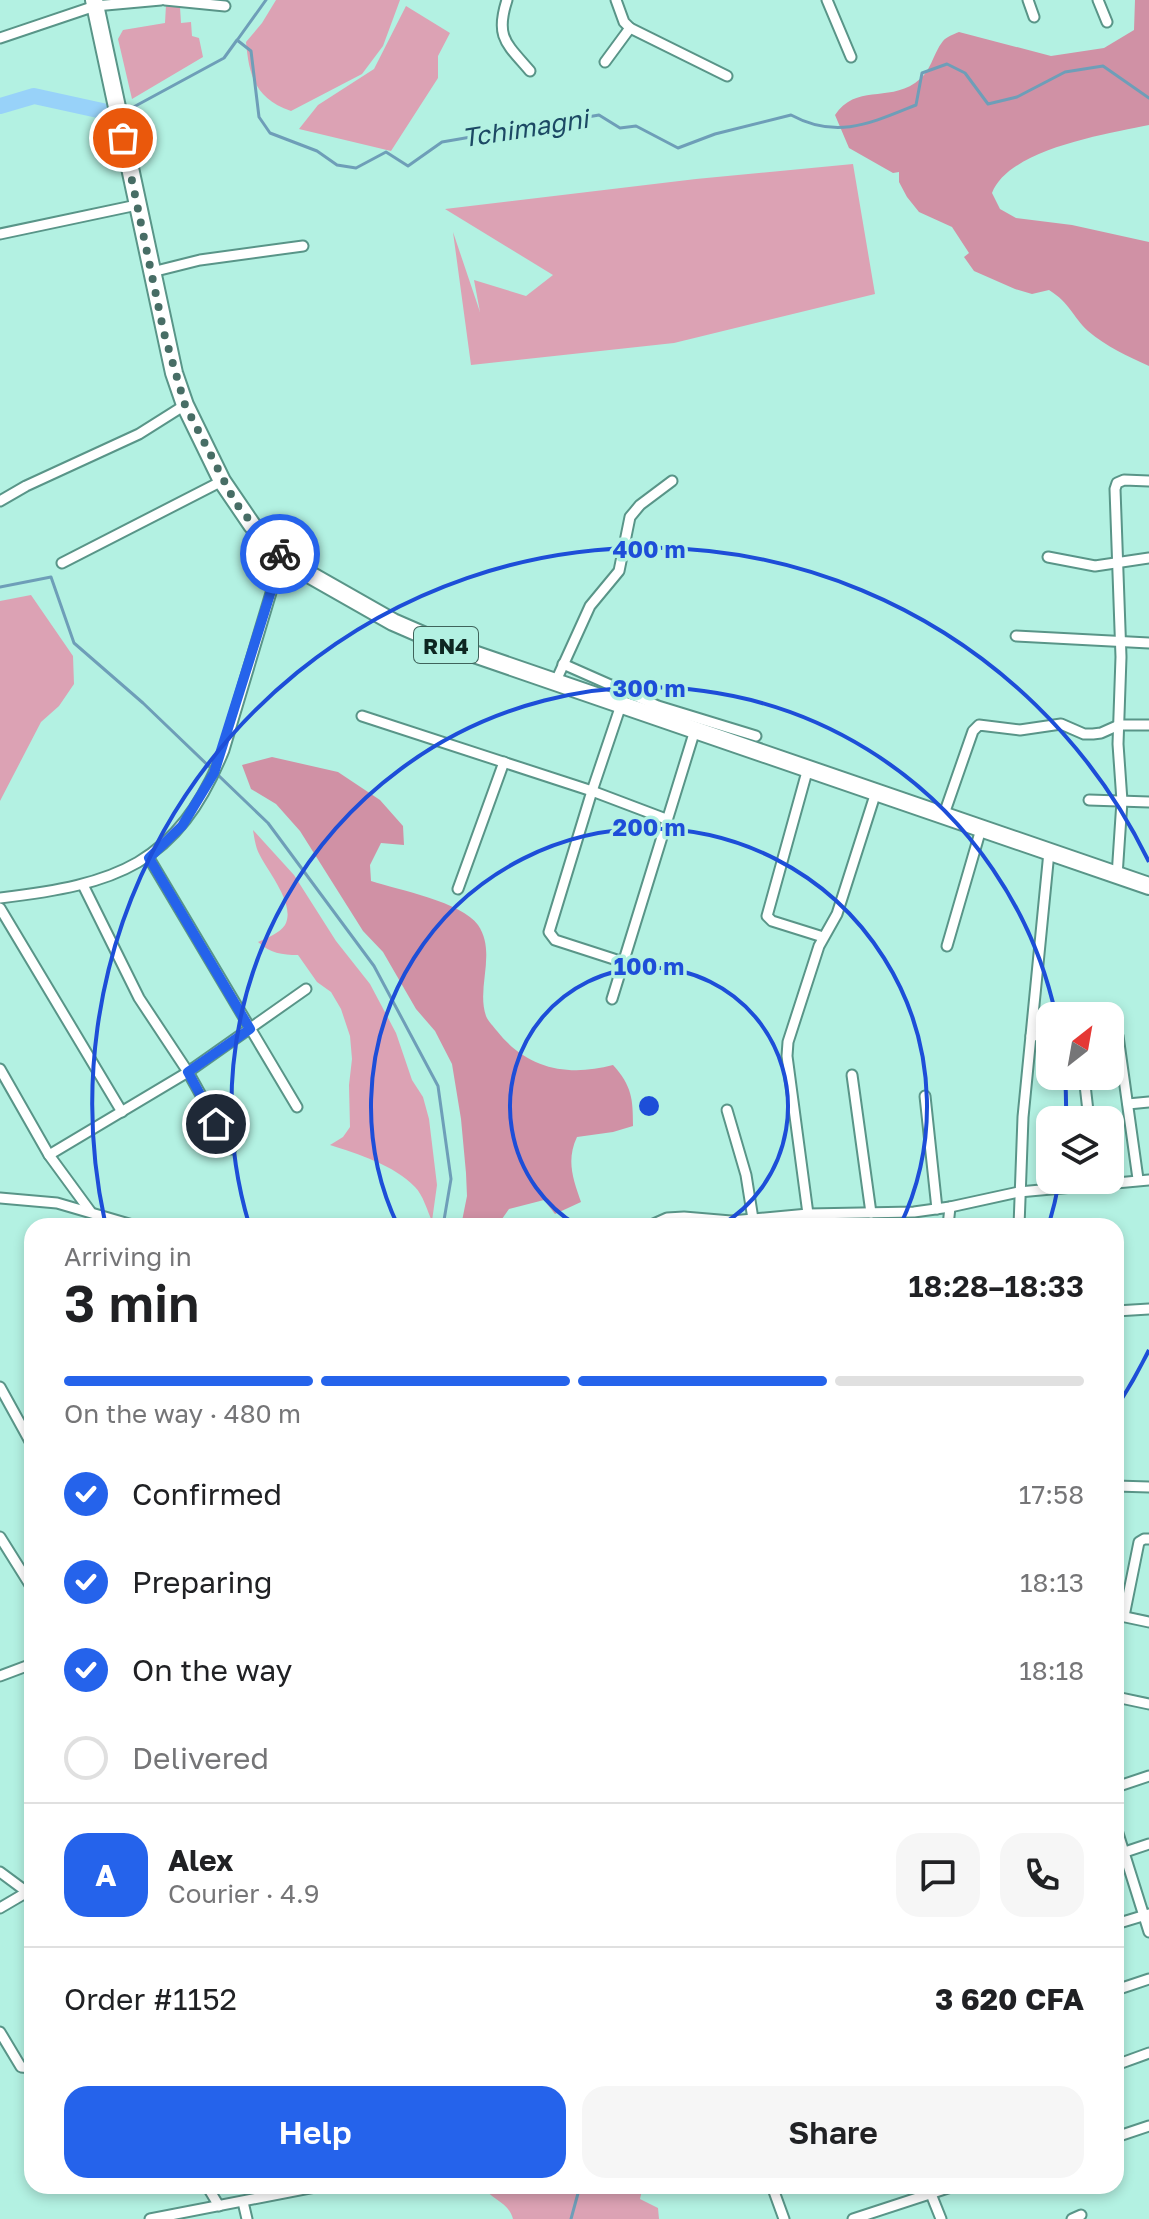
<!DOCTYPE html>
<html lang="en">
<head>
<meta charset="utf-8">
<style>
  body { margin:0; font-family:"Golos Text",sans-serif; background:#f6f6f6; color:#202124; height:100vh; display:flex; flex-direction:column; font-size:30px; white-space:nowrap }
  * { box-sizing:border-box; margin:0 }
  p { font-size:26px; color:#757577 }
  .icon { flex:none; width:44px; height:44px; fill:none; stroke:currentColor; stroke-width:2; stroke-linecap:round; stroke-linejoin:round }
  .map { position:relative; flex:1; overflow:hidden }
  .panel { position:absolute; left:24px; top:1218px; width:1100px; height:976px; display:flex; flex-direction:column; background:#fff; border-radius:24px; box-shadow:0 4px 12px #0003 }
  .panel>* { flex:none }
  .needle { width:52px; rotate:31deg }
  .controls { position:absolute; left:1036px; top:1002px; display:grid; gap:16px }
  .controls a { display:grid; place-items:center; width:88px; height:88px; border-radius:16px; background:#fff; box-shadow:0 4px 12px #0003; font-size:40px }
  .pin { position:absolute; display:grid; place-items:center; width:68px; height:68px; color:#fff; margin:-34px; border:4px solid #fff; border-radius:50%; box-shadow:0 2px 8px #0007 }
  .courier { position:absolute; display:grid; place-items:center; width:80px; height:80px; margin:-40px; border:6px solid #2563eb; border-radius:50%; background:#fff; color:#222; box-shadow:0 2px 10px #0007 }
  .headline em { font-style:normal; font-weight:600 }
  .headline div { display:flex; flex-direction:column-reverse }
  .headline { display:flex; align-items:center; justify-content:space-between; height:136px; padding:0 40px }
  h1 { font-size:52px; font-weight:600; line-height:60px }
  .bar { display:grid; grid-template-columns:repeat(4,1fr); gap:12px 8px; align-content:center; height:96px; padding:0 40px }
  .bar i { height:10px; border-radius:6px; background:#e0e0e0 }
  .bar .on { background:#2563eb }
  .bar p { grid-column:span 4 }
  .line { display:flex; align-items:center; gap:20px; padding:0 40px; border-top:2px solid #e0e0e0 }
  .line div { flex:1 }
  .round { display:grid; place-items:center; flex:none; width:84px; height:84px; border-radius:24px; background:#f6f6f6 }
  ol { padding:0 40px; list-style:none }
  li { display:flex; align-items:center; gap:24px; height:88px }
  li p { margin-inline-start:auto }
  li .icon { padding:8px; border-radius:50%; background:#2563eb; color:#fff; stroke-width:4 }
  li:last-child { color:#757577 }
  li i { width:44px; height:44px; border:4px solid #e0e0e0; border-radius:50% }
  .primary-button { display:flex; gap:16px; margin-top:auto; padding:16px 40px }
  .primary-button a { flex:1; height:92px; border-radius:24px; background:#2563eb; color:#fff; font-size:32px; font-weight:600; line-height:92px; text-align:center }
  .primary-button a+a { background:#f6f6f6; color:#202124 }
  .map>svg:first-child { display:block }
  .green { fill:#dca2b4 }
  .forest { fill:#d091a5 }
  .lines { fill:none; stroke-linecap:round; stroke-linejoin:round }
  .stream { stroke:#6e9eb8; stroke-width:3 }
  .river { stroke:#98d2f9; stroke-width:16 }
  .street-casing { stroke:#599588; stroke-width:13 }
  .highway-casing { stroke:#599588; stroke-width:20 }
  .street { stroke:#fff; stroke-width:9 }
  .highway { stroke:#fff; stroke-width:16 }
  .done { stroke:#476d65; stroke-width:8; stroke-dasharray:0 14.4 }
  .route { stroke:#2563eb; stroke-width:10 }
  .ring { fill:none; stroke:#1d4ed8; stroke-width:4 }
  .labels { text-anchor:middle; dominant-baseline:central; stroke-width:7; stroke-linejoin:round; paint-order:stroke }
  .shield { fill:#b3f1e2; stroke:#3f635b; stroke-width:2 }
  .shield-label { font-size:22px; font-weight:bold; fill:#0d2621 }
  .water-label { font-size:26px; font-style:italic; fill:#1c4964; stroke:#b3f1e2 }
  .centre { fill:#1d4ed8; stroke:#b3f1e2; stroke-width:4 }
  .ring-label { font-size:24px; text-anchor:middle; font-weight:bold; fill:#1d4ed8; stroke:#b3f1e2; stroke-width:7; stroke-linejoin:round; paint-order:stroke }
</style>
</head>
<body>
<div class="map">
<svg width="1149" height="2219" viewBox="0 0 1149 2219">
  <rect width="100%" height="100%" fill="#b3f1e2"/>
  <g class="green">
    <path d="M276 0H400L383 46 362 74 291 111C255 99 249 75 246 42L262 23Z"/>
    <polygon points="166,5 180,7 181,23 191,22 192,36 199,38 203,57 132,99 118,39 123,30 165,23"/>
    <polygon points="406,6 450,33 438,56 438,78 391,151 299,129 318,105 374,69"/>
    <polygon points="853,164 875,294 674,343 471,365 453,232 480,312 474,280 526,296 553,275 445,209 696,179"/>
    <polygon points="31,595 73,656 74,684 59,706 41,722 0,801 0,601"/>
    <path d="M253 830 294 875 336 941 370 984 396 1033 412 1080 423 1097 429 1119 437 1185 432 1221C427 1210 423 1195 415 1187 394 1165 358 1154 330 1145L343 1137 350 1127 349 1085 352 1059 350 1036 341 1009 331 992 317 982 298 955C282 955 270 953 258 942 267 938 280 933 285 925 297 903 264 868 257 849 255 843 254 836 253 830Z"/>
    <path d="M483 2186H643L640 2199 658 2208 659 2219H513C509 2202 491 2200 483 2186Z"/>
  </g>
  <g class="forest">
    <path d="M1135 0H1149V125C1106 134 1009 149 992 193L1000 209 1016 218 1072 225 1149 242V366C1127 356 1107 347 1088 331 1072 316 1070 303 1049 290L1032 294 1015 289 974 271 964 257 969 253 952 227 919 212 907 197 899 182V172L893 173 849 148 835 115C856 84 887 102 915 83 932 72 932 55 943 41 946 37 954 34 959 32L1051 56 1104 48 1134 30Z"/>
    <path d="M272 757 338 772 380 800 403 826 404 845 381 843 370 865 371 881C399 890 462 902 478 925 497 953 476 987 486 1016 488 1021 494 1027 497 1031 527 1069 568 1077 613 1065 632 1086 633 1099 633 1126L613 1132 577 1137C566 1160 573 1179 581 1202L555 1214 544 1200 509 1209 497 1226H461L467 1196 466 1173 461 1119 452 1064 435 1031 416 1009 383 952 363 931 300 831 276 804 251 789 242 765Z"/>
  </g>
  <g class="lines">
    <g class="stream">
      <polyline points="238,39 266,0"/>
      <path d="M128 110 224 58 237 40 251 51 259 117 270 133 317 151 337 165 356 168 386 152 408 166 442 142 599 115 620 128 636 126 678 148 715 134 791 115C837 140 871 123 916 105L922 73 947 64 965 73 988 104 1017 97 1065 72 1103 66 1149 98"/>
      <polyline points="0,587 51,577 74,643 143,703 268,823 374,966 438,1086 451,1179 443,1226"/>
      <polyline points="571,2219 580,2186"/>
    </g>
    <polyline class="river" points="0,106 34,96 107,112"/>
    <g class="street-casing">
      <g id="street">
        <polyline points="165,0 225,6"/>
        <path d="M507 0C495 37 506 43 530 71"/>
        <polyline points="616,0 624,22 630,28 727,76"/>
        <polyline points="827,0 851,57"/>
        <polyline points="1028,0 1034,17"/>
        <polyline points="1098,0 1107,22"/>
        <polyline points="0,38 95,6 161,0"/>
        <polyline points="605,62 630,28"/>
        <polyline points="0,234 137,205"/>
        <polyline points="152,272 200,260 303,246"/>
        <polyline points="0,501 26,486 139,434 185,405"/>
        <polyline points="1048,557 1095,566 1149,558"/>
        <polyline points="62,563 222,481"/>
        <polyline points="1016,636 1149,643"/>
        <polyline points="563,664 658,706 756,736"/>
        <polyline points="555,683 590,606 619,571 630,517 640,505 672,481"/>
        <polyline points="621,705 592,791 549,932 555,940 623,962"/>
        <polyline points="362,716 592,791 666,819"/>
        <polyline points="808,768 767,916 772,921 823,937"/>
        <polyline points="1089,800 1149,802"/>
        <polyline points="943,817 973,731 979,725 1020,730 1061,724 1084,734 1093,734 1101,733 1119,725 1149,725"/>
        <polyline points="149,858 297,1107"/>
        <polyline points="1117,876 1122,801 1118,744 1121,657 1115,489 1117,483 1124,480 1149,481"/>
        <polyline points="83,885 139,998 188,1072 231,1149"/>
        <polyline points="458,889 504,762"/>
        <path d="M0 898C116 884 177 866 224 750L282 556"/>
        <polyline points="0,908 122,1112"/>
        <polyline points="947,946 981,829"/>
        <polyline points="612,999 695,730"/>
        <polyline points="1110,1031 1118,1036 1138,1179"/>
        <polyline points="1031,1036 1050,1035"/>
        <polyline points="0,1069 49,1155 90,1211"/>
        <polyline points="852,1075 871,1213"/>
        <polyline points="1084,1076 1089,1120"/>
        <polyline points="925,1096 937,1209"/>
        <polyline points="1128,1104 1149,1102"/>
        <polyline points="727,1110 746,1175 753,1219"/>
        <polyline points="49,1155 188,1072 306,989"/>
        <polyline points="0,1198 57,1203 136,1226"/>
        <polyline points="808,1214 787,1056 788,1042 819,946 837,914 876,792"/>
        <polyline points="649,1226 667,1218 684,1217 731,1221 808,1214 914,1212 950,1207 1019,1192 1149,1180"/>
        <polyline points="948,1226 950,1207"/>
        <polyline points="1019,1226 1023,1117 1049,852"/>
        <polyline points="1116,1311 1149,1309"/>
        <polyline points="0,1387 32,1445"/>
        <polyline points="1116,1486 1149,1487"/>
        <polyline points="0,1537 32,1588"/>
        <polyline points="1116,1615 1149,1622"/>
        <polyline points="1124,1616 1139,1542 1144,1539 1149,1539"/>
        <polyline points="0,1676 32,1664"/>
        <polyline points="1116,1697 1149,1704"/>
        <polyline points="1116,1787 1149,1776"/>
        <polyline points="1116,1827 1149,1932"/>
        <polyline points="1116,1855 1149,1844"/>
        <polyline points="0,1872 27,1892 32,1902"/>
        <polyline points="0,1908 29,1891"/>
        <polyline points="1116,1924 1149,1914"/>
        <polyline points="1116,1990 1149,1979"/>
        <polyline points="0,2032 21,2067 32,2068"/>
        <polyline points="1116,2065 1149,2053"/>
        <polyline points="1116,2137 1149,2126"/>
        <polyline points="207,2186 219,2206"/>
        <polyline points="688,2186 706,2186"/>
        <polyline points="772,2186 784,2219"/>
        <polyline points="929,2189 941,2219"/>
        <polyline points="243,2202 247,2219"/>
        <polyline points="150,2219 320,2186"/>
        <polyline points="853,2219 954,2186"/>
        <polyline points="1072,2219 1081,2215"/>
      </g>
    </g>
    <g class="highway-casing">
      <polyline id="highway" points="94,0 174,373 185,405 222,481 252,525 265,540 298,568 393,622 439,642 1149,886"/>
    </g>
    <use href="#street" class="street"/>
    <use href="#highway" class="highway"/>
  </g>
  <g class="lines">
    <polyline class="done" points="123,138 164,333 185,405 235,502 265,540 280,554"/>
    <polyline class="route" points="216,1124 188,1072 250,1029 149,858 182,826 214,773 282,556 280,554"/>
  </g>
  <g class="ring">
    <path d="M578 1226A139 139 0 1 1 720 1226"/>
    <path d="M398 1226A278 278 0 1 1 900 1226"/>
    <path d="M1059 1182A417 417 0 0 1 1049 1224M249 1224A417 417 0 1 1 1056 1016M1065 1077A417 417 0 0 1 1066 1117"/>
    <path d="M1149 1350A556 556 0 0 1 1118 1405M105 1222A556 556 0 0 1 1149 862"/>
  </g>
  <g class="labels">
    <rect class="shield" x="414" y="627" width="64" height="36" rx="6"/>
    <g class="shield-label">
      <text x="446" y="645">RN4</text>
    </g>
    <g class="water-label">
      <text transform="translate(525 128) rotate(-9)">Tchimagni</text>
    </g>
  </g>
  <circle cx="649" cy="1106" r="12" class="centre"/>
  <g class="ring-label">
    <text x="649" y="558">400 m</text>
    <text x="649" y="697">300 m</text>
    <text x="649" y="836">200 m</text>
    <text x="649" y="975">100 m</text>
  </g>
</svg>
<div class="controls">
<a><svg class="needle" viewBox="-14 -14 28 28"><path d="M0-13l5 13h-10z" fill="#e53935"/><path d="M0 13l5-13h-10z" fill="#757577"/></svg></a>
<a><svg class="icon" aria-label="layers" viewBox="0 0 24 24"><path d="M12 4l9 5-9 5-9-5zM3 14l9 5 9-5"/></svg></a>
</div>
<div class="pin" style="left:123px;top:138px;background:#ea580c"><svg class="icon" aria-label="bag" viewBox="0 0 24 24"><path d="M5 8h14l-1 12H6zM9 8a3 3 0 0 1 6 0"/></svg></div>
<div class="pin" style="left:216px;top:1124px;background:#1f2937"><svg class="icon" aria-label="home" viewBox="0 0 24 24"><path d="M3 11l9-7 9 7M6 9v11h12V9"/></svg></div>
<div class="courier" style="left:280px;top:554px"><svg class="icon" aria-label="bike" viewBox="0 0 24 24"><circle cx="6" cy="16" r="4"/><circle cx="18" cy="16" r="4"/><path d="M6 16l4-8h5l3 8M10 8l3 8H6M13 5h3"/></svg></div>
<section class="panel">
<div class="headline"><div><h1>3 min</h1><p>Arriving in</p></div><em>18:28–18:33</em></div>
<div class="bar"><i class="on"></i><i class="on"></i><i class="on"></i><i></i><p>On the way · 480 m</p></div>
<ol>
<li><svg class="icon" aria-label="check" viewBox="0 0 24 24"><path d="M5 12l5 5 9-10"/></svg>Confirmed<p>17:58</p></li>
<li><svg class="icon" aria-label="check" viewBox="0 0 24 24"><path d="M5 12l5 5 9-10"/></svg>Preparing<p>18:13</p></li>
<li><svg class="icon" aria-label="check" viewBox="0 0 24 24"><path d="M5 12l5 5 9-10"/></svg>On the way<p>18:18</p></li>
<li><i></i>Delivered</li>
</ol>
<div class="line" style="height:144px"><b class="round" style="background:#2563eb;color:#fff">A</b><div><b>Alex</b><p>Courier · 4.9</p></div><a class="round"><svg class="icon" aria-label="chat" viewBox="0 0 24 24"><path d="M4 5h16v11H9l-5 4z"/></svg></a><a class="round"><svg class="icon" aria-label="phone" viewBox="0 0 24 24"><path d="M5 4h4l2 5-3 2q2 4 5 5l2-3 5 2v4C11 20 4 13 5 4z"/></svg></a></div>
<div class="line" style="height:104px"><div>Order #1152</div><b>3 620 CFA</b></div>
<div class="primary-button"><a>Help</a><a>Share</a></div>
</section>
</div>
</body>
</html>
